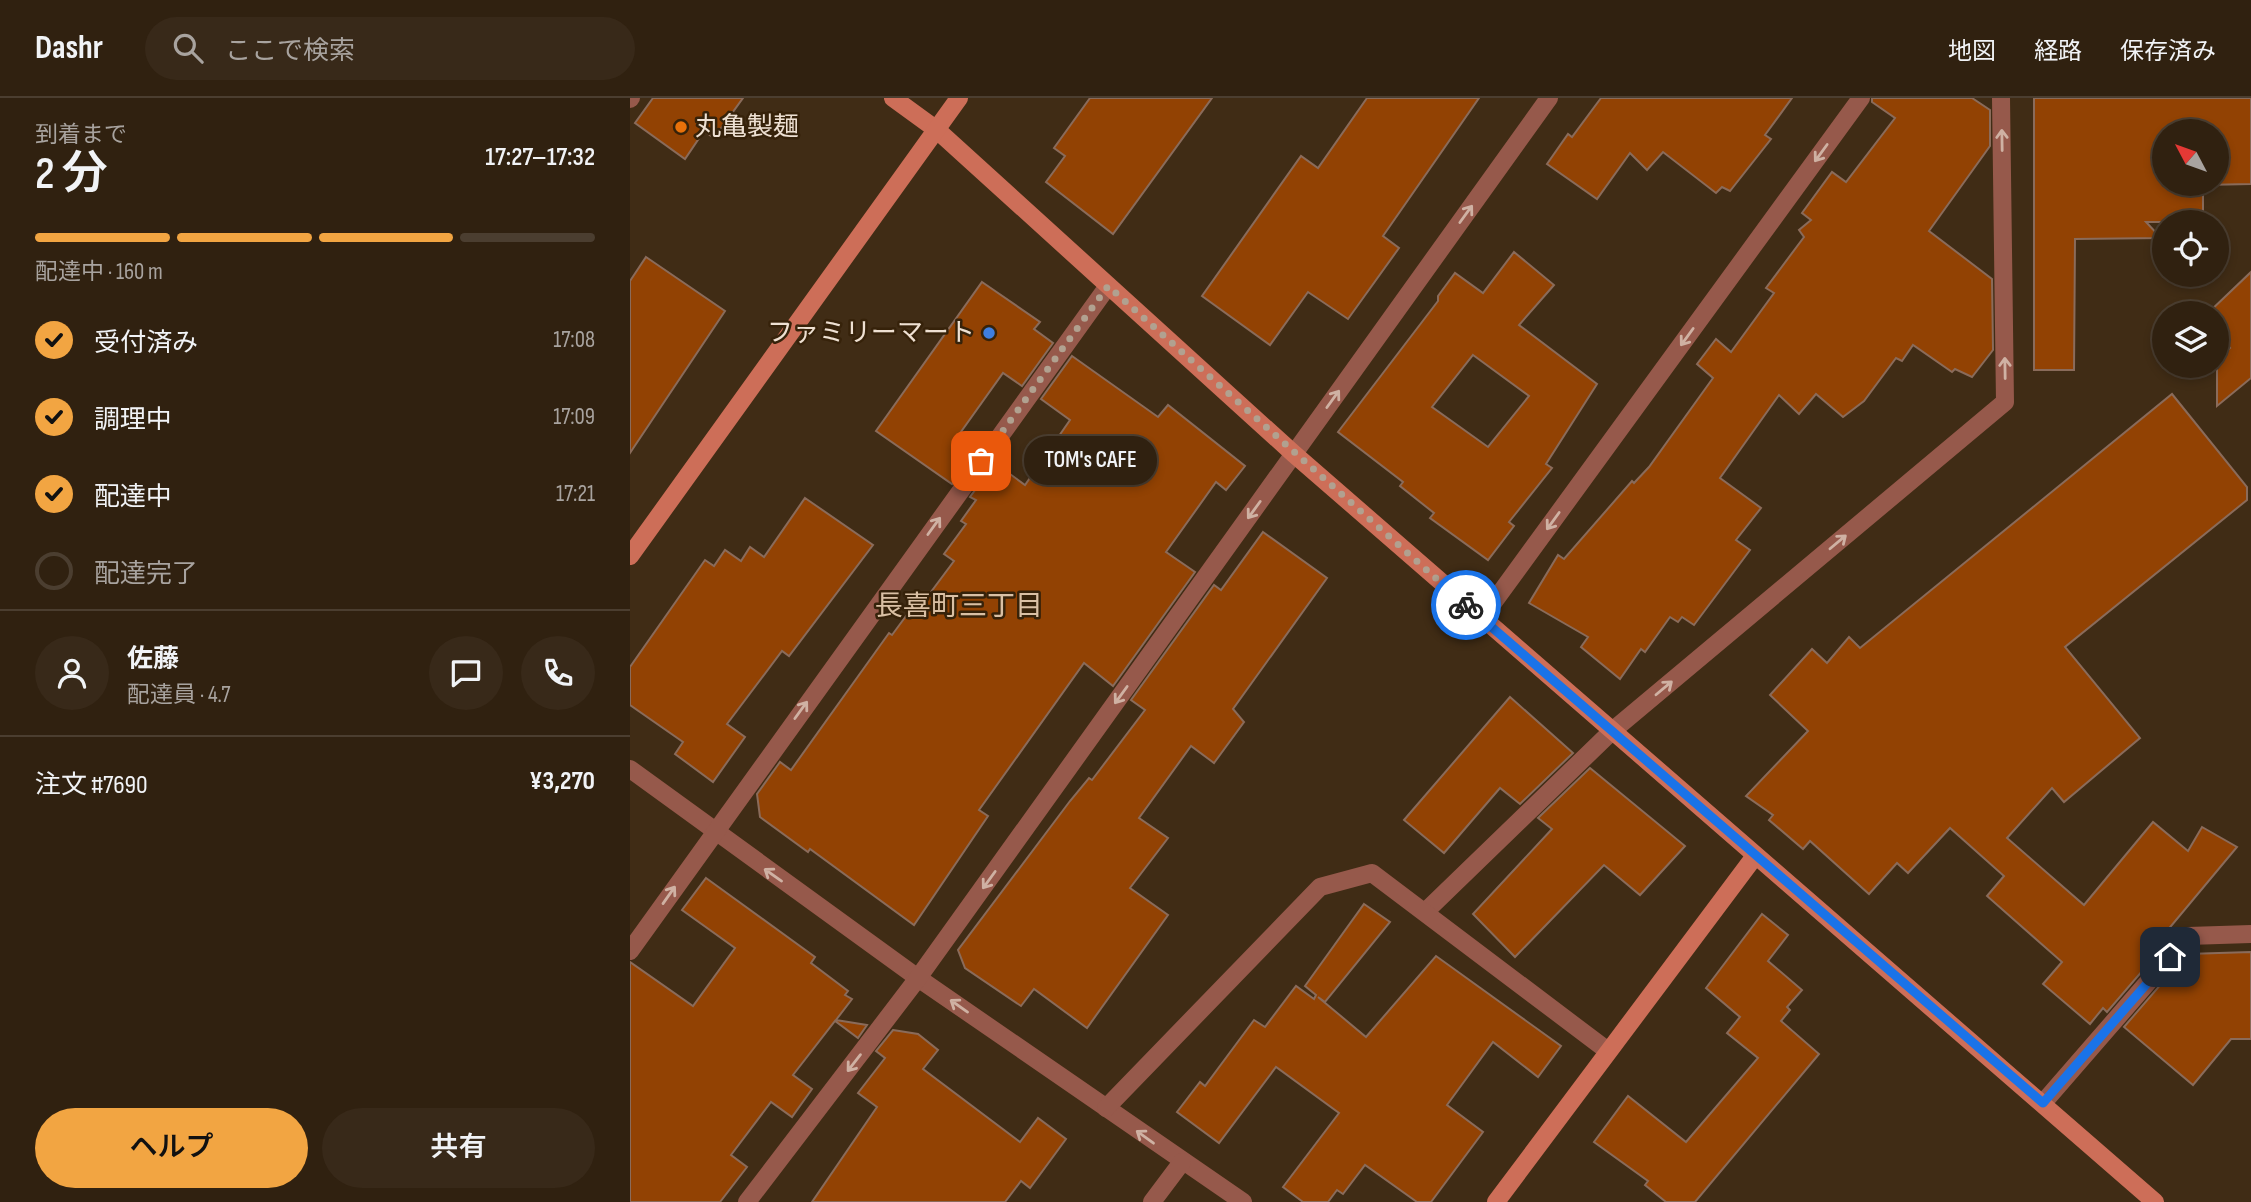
<!DOCTYPE html>
<html lang="ja">
<head>
<meta charset="utf-8">
<style>
  body { margin:0; font-family:"Sofia Sans Condensed","Noto Sans JP",sans-serif; background:#382919; color:#f1f3f6; height:100vh; display:flex; flex-direction:column; font-size:26px; white-space:nowrap }
  * { box-sizing:border-box; margin:0 }
  p { font-size:23px; color:#a8a39f }
  .icon { flex:none; width:38px; height:38px; fill:none; stroke:currentColor; stroke-width:2; stroke-linecap:round; stroke-linejoin:round }
  .map { position:relative; flex:1; overflow:hidden }
  .sheet { display:flex; flex-direction:column; background:#302110; width:630px }
  .sheet>* { flex:none }
  .needle { width:46px; rotate:311deg }
  .tools { position:absolute; left:1522px; top:21px; display:grid; gap:14px }
  .tools a { display:grid; place-items:center; width:77px; height:77px; border-radius:50%; background:#302110; box-shadow:0 4px 10px #0003,0 0 0 2px #4b3e30; font-size:35px }
  .pin { position:absolute; display:grid; place-items:center; width:60px; height:60px; color:#fff; margin:-30px; border-radius:14px; box-shadow:0 4px 10px #0006 }
  .courier { position:absolute; display:grid; place-items:center; width:70px; height:70px; margin:-35px; border:5px solid #1a73e8; border-radius:50%; background:#fff; color:#222; box-shadow:0 2px 9px #0007 }
  .bubble { position:absolute; height:49px; border-radius:24px; background:#302110; box-shadow:0 4px 10px #0003,0 0 0 2px #4b3e30; font-size:23px; font-weight:600; line-height:49px; text-align:center }
  .head em { font-style:normal; font-weight:600 }
  .head div { display:flex; flex-direction:column-reverse }
  .head { display:flex; align-items:center; justify-content:space-between; height:119px; padding:0 35px }
  h1 { font-size:46px; font-weight:600; line-height:52px }
  .bar { display:grid; grid-template-columns:repeat(4,1fr); gap:10px 7px; align-content:center; height:84px; padding:0 35px }
  .bar i { height:9px; border-radius:5px; background:#4b3e30 }
  .bar .active { background:#f2a542 }
  .bar p { grid-column:span 4 }
  .line { display:flex; align-items:center; gap:18px; padding:0 35px; border-top:2px solid #4b3e30 }
  .line div { flex:1 }
  .round { display:grid; place-items:center; flex:none; width:74px; height:74px; border-radius:37px; background:#382919 }
  ol { padding:0 35px; list-style:none }
  li { display:flex; align-items:center; gap:21px; height:77px }
  li p { margin-inline-start:auto }
  li .icon { padding:7px; border-radius:50%; background:#f2a542; color:#111; stroke-width:4 }
  li:last-child { color:#a8a39f }
  li i { width:38px; height:38px; border:4px solid #4b3e30; border-radius:50% }
  .cta { display:flex; gap:14px; margin-top:auto; padding:14px 35px }
  .cta a { flex:1; height:80px; border-radius:42px; background:#f2a542; color:#111; font-size:28px; font-weight:600; line-height:80px; text-align:center }
  .cta a+a { background:#382919; color:#f1f3f6 }
  header { display:flex; align-items:center; gap:42px; box-sizing:border-box; height:98px; padding:0 35px; background:#302110; border-bottom:2px solid #4b3e30 }
  header strong { font-size:33px }
  nav { display:flex; gap:38px; margin-inline-start:auto; font-size:24px }
  .search { width:490px; height:63px; background:#382919; display:flex; align-items:center; gap:18px; box-sizing:border-box; padding:0 24px; border-radius:38px; color:#a8a39f; font-size:26px }
  main { display:flex; flex:1; min-height:0 }
  .map>svg:first-child { display:block }
  .building { fill:#924203; stroke:#8a6b5a; stroke-width:2; fill-rule:evenodd }
  .lines { fill:none; stroke-linecap:round; stroke-linejoin:round }
  .street { stroke:#96594b; stroke-width:18 }
  .secondary { stroke:#cd6e58; stroke-width:18 }
  .oneway { stroke:#cfb1a3 }
  .done { stroke:#b1a190; stroke-width:7; stroke-dasharray:0 12.6 }
  .route { stroke:#1a73e8; stroke-width:9 }
  .food-dot { fill:#e8710a; stroke:#36220a; stroke-width:2.5 }
  .shop-dot { fill:#3f7fe0; stroke:#36220a; stroke-width:2.5 }
  .labels { text-anchor:middle; dominant-baseline:central; stroke-width:5; stroke-linejoin:round; paint-order:stroke }
  .poi-label { font-size:26px; fill:#eee0d2; stroke:#36220a; text-anchor:start }
  .neighbourhood-label { font-size:28px; fill:#dac0a4; stroke:#36220a }
</style>
</head>
<body>
<header>
<strong>Dashr</strong>
<div class="search"><svg class="icon" aria-label="search" viewBox="0 0 24 24"><circle cx="10" cy="10" r="6"/><path d="M15 15l6 6"/></svg>ここで検索</div>
<nav><a>地図</a><a>経路</a><a>保存済み</a></nav>
</header>
<main>
<section class="sheet">
<div class="head"><div><h1>2 分</h1><p>到着まで</p></div><em>17:27–17:32</em></div>
<div class="bar"><i class="active"></i><i class="active"></i><i class="active"></i><i></i><p>配達中 · 160 m</p></div>
<ol>
<li><svg class="icon" aria-label="check" viewBox="0 0 24 24"><path d="M5 12l5 5 9-10"/></svg>受付済み<p>17:08</p></li>
<li><svg class="icon" aria-label="check" viewBox="0 0 24 24"><path d="M5 12l5 5 9-10"/></svg>調理中<p>17:09</p></li>
<li><svg class="icon" aria-label="check" viewBox="0 0 24 24"><path d="M5 12l5 5 9-10"/></svg>配達中<p>17:21</p></li>
<li><i></i>配達完了</li>
</ol>
<div class="line" style="height:126px"><a class="round"><svg class="icon" aria-label="person" viewBox="0 0 24 24"><circle cx="12" cy="8" r="4"/><path d="M4 21q1-7 8-7t8 7"/></svg></a><div><b>佐藤</b><p>配達員 · 4.7</p></div><a class="round"><svg class="icon" aria-label="chat" viewBox="0 0 24 24"><path d="M4 5h16v11H9l-5 4z"/></svg></a><a class="round"><svg class="icon" aria-label="phone" viewBox="0 0 24 24"><path d="M5 4h4l2 5-3 2q2 4 5 5l2-3 5 2v4C11 20 4 13 5 4z"/></svg></a></div>
<div class="line" style="height:91px"><div>注文 #7690</div><b>¥3,270</b></div>
<div class="cta"><a>ヘルプ</a><a>共有</a></div>
</section>
<div class="map">
<svg width="1621" height="1104" viewBox="0 0 1621 1104">
  <rect width="100%" height="100%" fill="#402c15"/>
  <g class="building">
    <polygon points="23,0 113,0 84,40 74,33 55,61 5,25"/>
    <polygon points="460,0 582,0 483,136 416,84 435,58 424,50"/>
    <polygon points="737,0 849,0 753,138 769,150 718,221 678,194 640,247 572,198 671,58 688,70"/>
    <polygon points="971,0 1162,0 1135,37 1141,41 1100,93 1092,89 1086,95 1033,54 1017,72 1000,55 967,101 917,66 938,36 942,39"/>
    <polygon points="1242,0 1342,0 1360,12 1360,48 1299,133 1362,181 1363,252 1342,279 1325,271 1322,274 1283,247 1272,263 1266,260 1234,303 1213,319 1186,296 1169,316 1149,297 1090,380 1131,410 1106,442 1120,452 1064,527 1052,519 1048,524 1040,519 1015,554 1011,551 990,581 951,549 958,539 899,505 928,457 934,461 1002,383 1004,385 1019,369 1083,280 1067,266 1086,241 1101,254 1144,195 1136,190 1174,139 1169,132 1181,122 1172,115 1202,74 1216,84 1265,20 1242,4"/>
    <path d="M1404 0H1621V86L1573 87V124H1516L1531 140 1445 141 1444 272H1404ZM1535 33H1587V86H1535Z"/>
    <path d="M884 154 924 187 889 227 967 286 916 366 922 370 879 424 884 428 858 462 800 420 804 415 770 388 773 384 708 334 808 203V198L825 175 853 195ZM843 257 899 298 858 349 802 309Z"/>
    <polygon points="16,159 95,213 0,355 0,183"/>
    <polygon points="1621,174 1621,280 1587,308 1587,261 1600,250 1587,235 1587,215 1578,215"/>
    <polygon points="352,184 410,224 404,231 423,245 392,288 373,275 328,338 346,352 322,386 246,333"/>
    <polygon points="442,258 528,319 538,307 615,368 596,392 586,384 536,454 565,474 483,588 454,565 349,712 358,718 284,827 180,751 178,754 130,719 127,696 150,664 161,672 259,535 262,537 279,514 283,518 324,463 314,456 336,426 331,423 346,402 340,399 365,365 395,387 440,322 411,301"/>
    <polygon points="1542,296 1617,389 1617,402 1435,549 1510,640 1434,704 1422,690 1377,740 1454,807 1523,724 1558,753 1572,729 1607,749 1516,858 1526,857 1477,914 1473,910 1460,926 1413,886 1432,864 1357,798 1374,778 1320,730 1278,775 1267,765 1239,796 1180,743 1173,751 1139,722 1143,717 1116,698 1178,633 1140,597 1182,551 1197,565 1219,539 1230,550"/>
    <polygon points="175,400 243,447 159,558 152,553 97,626 115,639 83,684 45,656 53,644 0,607 0,569 75,462 84,468 95,452 111,463 120,449 134,459"/>
    <polygon points="633,434 697,480 603,611 614,624 584,665 561,648 509,720 538,740 500,790 538,817 457,930 404,891 391,908 335,870 328,852 440,703 459,680 462,682 515,612 501,602 584,487 591,492"/>
    <polygon points="880,599 943,655 890,706 870,690 814,755 774,722"/>
    <polygon points="960,670 1055,748 1010,797 974,767 885,859 843,816 922,731 908,720"/>
    <polygon points="76,780 185,859 181,865 218,893 215,897 222,901 206,922 237,927 228,940 205,923 163,977 182,991 162,1019 141,1004 101,1057 117,1069 90,1104 0,1104 0,864 63,908 105,850 52,812"/>
    <polygon points="734,806 760,824 695,904 688,899 736,939 806,858 931,948 908,979 863,944 817,1007 853,1034 801,1104 787,1104 735,1067 713,1096 707,1092 698,1104 673,1104 653,1089 709,1015 646,969 589,1045 547,1014 570,984 575,988 624,922 635,929 666,888 684,901 686,897 675,888"/>
    <polygon points="1132,816 1158,837 1138,863 1172,892 1157,909 1160,912 1151,923 1189,956 1065,1104 1036,1104 1015,1087 1018,1083 964,1044 998,998 1056,1044 1128,960 1097,935 1110,919 1076,890"/>
    <polygon points="1621,854 1621,941 1601,941 1563,987 1494,929 1557,856"/>
    <polygon points="263,932 288,936 308,952 293,971 390,1044 408,1020 436,1041 400,1090 391,1083 375,1104 182,1104 247,1009 228,995 255,960 246,953"/>
  </g>
  <g class="lines">
    <g class="street">
      <polyline points="0,1 1,0"/>
      <polyline points="852,520 1231,0"/>
      <polyline points="0,671 288,880 613,1104"/>
      <polyline points="795,814 981,634 1375,304 1371,0"/>
      <polyline points="0,853 478,188"/>
      <polyline points="1413,1005 1558,838 1621,836"/>
      <polyline points="476,1010 690,789 742,775 978,953"/>
      <polyline points="117,1104 288,880 919,0"/>
      <polyline points="522,1104 552,1064"/>
    </g>
    <g class="secondary">
      <polyline points="263,0 307,32 664,356 1525,1104"/>
      <polyline points="0,458 329,0"/>
      <polyline points="866,1104 1125,758"/>
    </g>
  </g>
  <defs><path id="oneway-shaft" d="M-6 0H5M1.5-3L5.5 0L1.5 3" fill="none" stroke-width="1.6" stroke-linecap="round" stroke-linejoin="round" transform="scale(1.75)"/></defs>
  <g class="oneway">
    <use href="#oneway-shaft" transform="translate(1372 42) rotate(-91)"/>
    <use href="#oneway-shaft" transform="translate(1191 55) rotate(126)"/>
    <use href="#oneway-shaft" transform="translate(836 116) rotate(-54)"/>
    <use href="#oneway-shaft" transform="translate(1057 239) rotate(126)"/>
    <use href="#oneway-shaft" transform="translate(1375 270) rotate(-91)"/>
    <use href="#oneway-shaft" transform="translate(703 301) rotate(-54)"/>
    <use href="#oneway-shaft" transform="translate(624 412) rotate(126)"/>
    <use href="#oneway-shaft" transform="translate(923 423) rotate(126)"/>
    <use href="#oneway-shaft" transform="translate(304 428) rotate(-54)"/>
    <use href="#oneway-shaft" transform="translate(1208 444) rotate(-40)"/>
    <use href="#oneway-shaft" transform="translate(1034 590) rotate(-40)"/>
    <use href="#oneway-shaft" transform="translate(491 597) rotate(126)"/>
    <use href="#oneway-shaft" transform="translate(171 612) rotate(-54)"/>
    <use href="#oneway-shaft" transform="translate(143 777) rotate(-145)"/>
    <use href="#oneway-shaft" transform="translate(359 782) rotate(126)"/>
    <use href="#oneway-shaft" transform="translate(39 797) rotate(-55)"/>
    <use href="#oneway-shaft" transform="translate(329 908) rotate(-145)"/>
    <use href="#oneway-shaft" transform="translate(224 965) rotate(128)"/>
    <use href="#oneway-shaft" transform="translate(515 1039) rotate(-144)"/>
  </g>
  <g class="lines">
    <polyline class="done" points="351,363 478,188 836,507"/>
    <polyline class="route" points="836,507 1413,1005 1540,859"/>
  </g>
  <circle class="food-dot" cx="51" cy="29" r="7"/>
  <circle class="shop-dot" cx="359" cy="235" r="7"/>
  <g class="labels">
    <g class="poi-label">
      <text x="65" y="29">丸亀製麺</text>
      <text x="345" y="235" text-anchor="end">ファミリーマート</text>
    </g>
    <g class="neighbourhood-label">
      <text x="329" y="508">長喜町三丁目</text>
    </g>
  </g>
</svg>
<div class="tools">
<a><svg class="needle" viewBox="-14 -14 28 28"><path d="M0-13l5 13h-10z" fill="#e53935"/><path d="M0 13l5-13h-10z" fill="#a8a39f"/></svg></a>
<a><svg class="icon" aria-label="locate" viewBox="0 0 24 24"><circle cx="12" cy="12" r="6"/><path d="M12 2v4M12 18v4M2 12h4M18 12h4"/></svg></a>
<a><svg class="icon" aria-label="layers" viewBox="0 0 24 24"><path d="M12 4l9 5-9 5-9-5zM3 14l9 5 9-5"/></svg></a>
</div>
<div class="pin" style="left:351px;top:363px;background:#ea580c"><svg class="icon" aria-label="bag" viewBox="0 0 24 24"><path d="M5 8h14l-1 12H6zM9 8a3 3 0 0 1 6 0"/></svg></div>
<div class="pin" style="left:1540px;top:859px;background:#1f2937"><svg class="icon" aria-label="home" viewBox="0 0 24 24"><path d="M3 11l9-7 9 7M6 9v11h12V9"/></svg></div>
<div class="courier" style="left:836px;top:507px"><svg class="icon" aria-label="bike" viewBox="0 0 24 24"><circle cx="6" cy="16" r="4"/><circle cx="18" cy="16" r="4"/><path d="M6 16l4-8h5l3 8M10 8l3 8H6M13 5h3"/></svg></div>
<div class="bubble" style="left:394px;top:338px;width:133px">TOM's CAFE</div>
</div>
</main>
</body>
</html>
